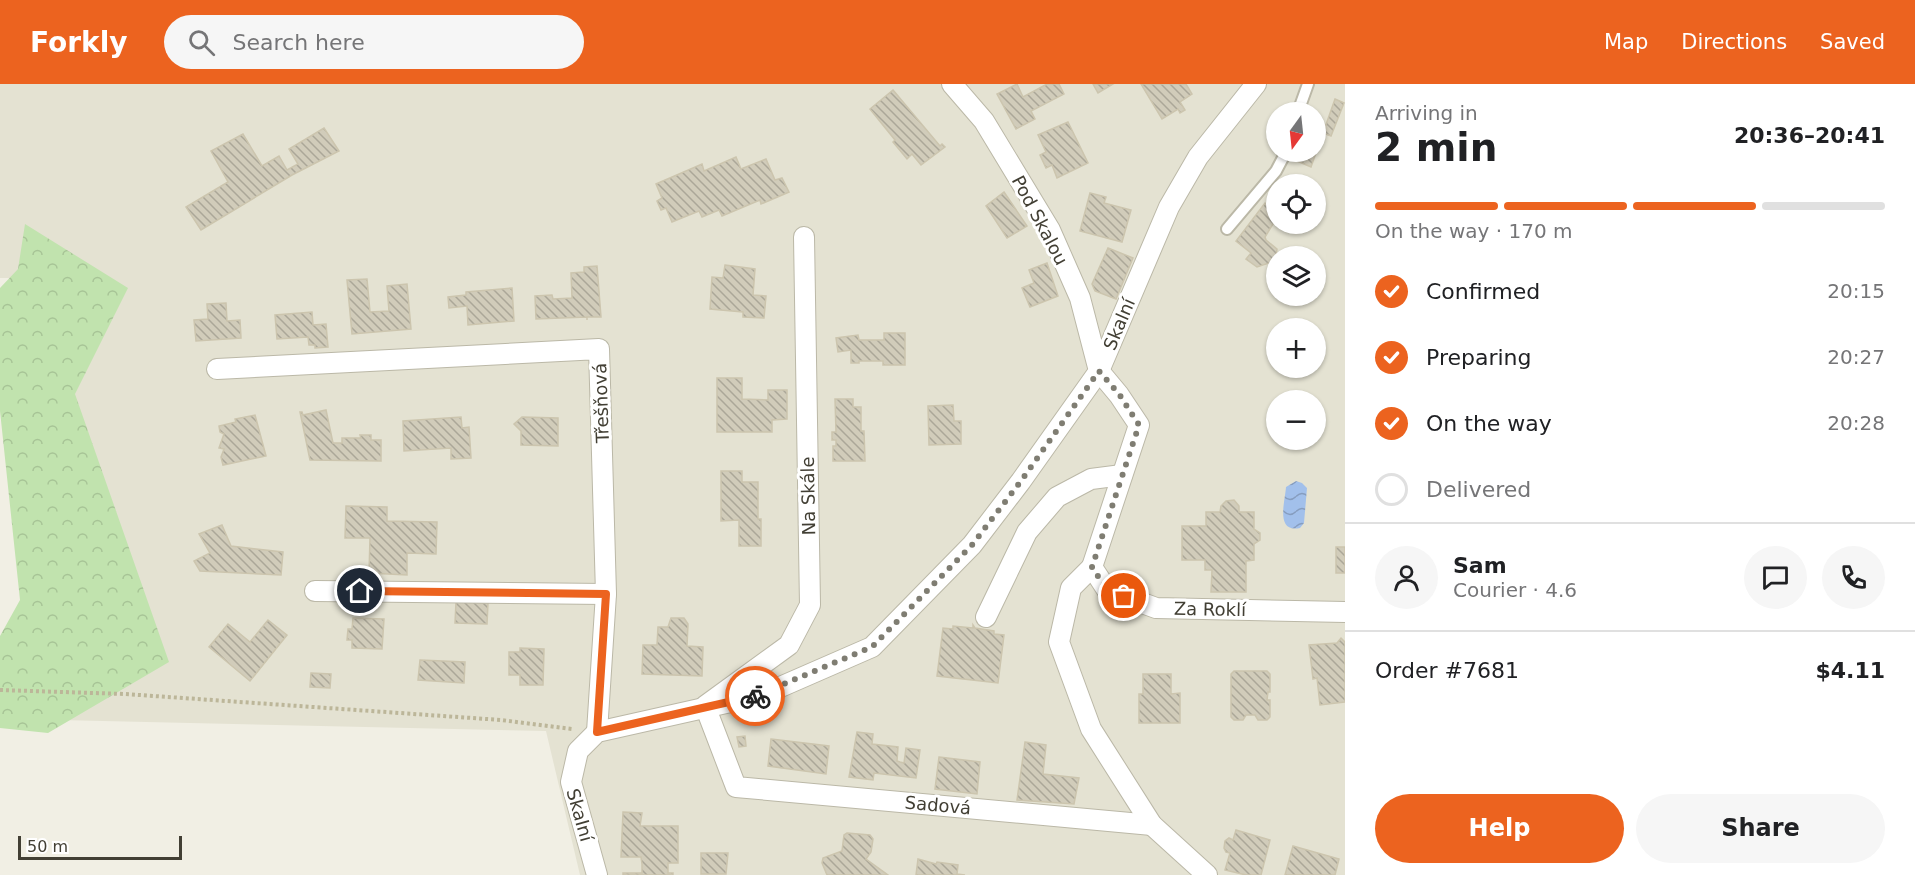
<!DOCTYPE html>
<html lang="en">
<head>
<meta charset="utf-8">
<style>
  body { margin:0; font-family:"DejaVu Sans",sans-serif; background:#f6f6f6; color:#202124; height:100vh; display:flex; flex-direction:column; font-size:22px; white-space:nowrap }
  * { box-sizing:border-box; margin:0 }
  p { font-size:20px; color:#757577 }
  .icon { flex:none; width:33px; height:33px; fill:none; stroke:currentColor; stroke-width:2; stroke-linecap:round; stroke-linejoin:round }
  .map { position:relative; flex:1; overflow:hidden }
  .panel { display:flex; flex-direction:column; background:#fff; width:570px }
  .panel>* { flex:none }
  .needle { width:39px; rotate:195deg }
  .controls { position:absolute; left:1266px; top:18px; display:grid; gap:12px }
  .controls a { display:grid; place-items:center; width:60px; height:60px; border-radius:50%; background:#fff; box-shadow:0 2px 4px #0004; font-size:30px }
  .scale { position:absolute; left:18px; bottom:15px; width:164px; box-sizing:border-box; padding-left:6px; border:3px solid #423f34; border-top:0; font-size:16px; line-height:21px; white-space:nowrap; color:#423f34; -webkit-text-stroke:4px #fff; paint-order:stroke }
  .pin { position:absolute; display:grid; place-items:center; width:51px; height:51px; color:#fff; margin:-26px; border:3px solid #fff; border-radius:50%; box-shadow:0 2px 6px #0007 }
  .courier { position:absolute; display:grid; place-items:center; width:60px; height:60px; margin:-30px; border:4px solid #ec631f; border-radius:50%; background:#fff; color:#222; box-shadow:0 2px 8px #0007 }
  .overview em { font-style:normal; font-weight:800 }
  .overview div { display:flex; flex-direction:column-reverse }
  .overview { display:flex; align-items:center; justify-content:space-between; height:102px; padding:0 30px }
  h1 { font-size:39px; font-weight:800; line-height:45px }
  .bar { display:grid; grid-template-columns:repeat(4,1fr); gap:9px 6px; align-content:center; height:72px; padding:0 30px }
  .bar i { height:8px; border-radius:4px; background:#e0e0e0 }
  .bar .selected { background:#ec631f }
  .bar p { grid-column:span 4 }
  .line { display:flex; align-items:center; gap:15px; padding:0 30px; border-top:2px solid #e0e0e0 }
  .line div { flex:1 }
  .round { display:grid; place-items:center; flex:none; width:63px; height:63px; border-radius:32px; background:#f6f6f6 }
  ol { padding:0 30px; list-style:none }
  li { display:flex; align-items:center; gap:18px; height:66px }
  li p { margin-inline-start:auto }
  li .icon { padding:6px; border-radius:50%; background:#ec631f; color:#fff; stroke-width:4 }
  li:last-child { color:#757577 }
  li i { width:33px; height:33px; border:3px solid #e0e0e0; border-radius:50% }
  .button { display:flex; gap:12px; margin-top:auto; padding:12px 30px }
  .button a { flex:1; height:69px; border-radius:36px; background:#ec631f; color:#fff; font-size:24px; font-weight:800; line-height:69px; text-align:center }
  .button a+a { background:#f6f6f6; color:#202124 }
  header { display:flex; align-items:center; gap:36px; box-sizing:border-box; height:84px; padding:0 30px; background:#ec631f; color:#fff }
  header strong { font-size:28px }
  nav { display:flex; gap:33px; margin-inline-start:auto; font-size:21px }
  .search { width:420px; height:54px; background:#f6f6f6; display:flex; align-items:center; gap:15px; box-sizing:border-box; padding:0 21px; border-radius:33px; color:#757577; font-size:22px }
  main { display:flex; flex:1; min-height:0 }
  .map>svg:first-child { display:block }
  .residential { fill:#e4e2d2; fill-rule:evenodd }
  .forest { fill:url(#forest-crowns) }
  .water { fill:url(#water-waves) }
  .building { fill:url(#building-back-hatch); stroke:#ccc5ae; stroke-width:1.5 }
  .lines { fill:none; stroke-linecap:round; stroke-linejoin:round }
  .lane-casing { stroke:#bbb8a7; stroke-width:14 }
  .street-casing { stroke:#bbb8a7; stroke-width:22 }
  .path { stroke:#bcb699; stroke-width:4; stroke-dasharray:3 3; stroke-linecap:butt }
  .lane { stroke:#fff; stroke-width:10 }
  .street { stroke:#fff; stroke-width:20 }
  .done { stroke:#7f7d72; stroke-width:6; stroke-dasharray:0 10.8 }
  .route { stroke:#ec631f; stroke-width:8 }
  .labels { text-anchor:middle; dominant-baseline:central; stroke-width:6; stroke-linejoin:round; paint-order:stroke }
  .street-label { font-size:18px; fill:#423f34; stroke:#fff }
</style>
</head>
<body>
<header>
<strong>Forkly</strong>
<div class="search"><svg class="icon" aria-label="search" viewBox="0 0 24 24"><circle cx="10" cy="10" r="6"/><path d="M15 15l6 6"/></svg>Search here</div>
<nav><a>Map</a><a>Directions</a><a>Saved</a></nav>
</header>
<main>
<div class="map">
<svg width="1345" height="791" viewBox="0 0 1345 791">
  <defs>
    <pattern id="forest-crowns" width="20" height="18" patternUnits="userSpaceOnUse" patternTransform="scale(1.5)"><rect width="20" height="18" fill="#c1e3ae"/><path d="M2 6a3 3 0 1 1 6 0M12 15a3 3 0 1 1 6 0" fill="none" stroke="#a7c496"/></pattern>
    <pattern id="water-waves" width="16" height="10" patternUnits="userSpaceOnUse" patternTransform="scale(1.5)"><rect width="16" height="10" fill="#a2c0eb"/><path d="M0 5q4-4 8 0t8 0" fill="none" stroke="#869dbf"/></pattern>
    <pattern id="building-back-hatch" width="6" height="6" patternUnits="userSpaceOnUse" patternTransform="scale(1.5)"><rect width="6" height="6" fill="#d1ccba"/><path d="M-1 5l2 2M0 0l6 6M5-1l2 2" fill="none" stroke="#aba798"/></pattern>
  </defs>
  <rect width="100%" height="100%" fill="#f1efe4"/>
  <path class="residential" d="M0 0H1345V791H580L546 647 15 635 64 194H0ZM1276 28H1316V68H1276ZM1276 100H1316V140H1276ZM1276 172H1316V212H1276ZM1276 244H1316V284H1276ZM1276 316H1316V356H1276Z"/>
  <polygon class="forest" points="25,140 128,204 75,310 169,578 48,649 0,644 0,552 20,516 0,327 0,204 18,185"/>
  <path class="water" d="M1296 397 1302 399 1307 404 1304 439 1300 444C1275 449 1285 418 1286 403Z"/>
  <g class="building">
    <polygon points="1017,0 1023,13 1047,0 1059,0 1064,10 1031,27 1035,35 1016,45 997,10"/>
    <polygon points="1093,0 1113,0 1098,9"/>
    <polygon points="1141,0 1186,0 1192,10 1180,18 1185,26 1180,29 1178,25 1162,35"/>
    <polygon points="893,6 940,62 942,60 945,63 921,81 912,70 907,75 893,58 895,56 870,25"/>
    <polygon points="1335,15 1344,19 1331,52 1323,49"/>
    <polygon points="1068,38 1088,79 1057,94 1052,81 1046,84 1040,71 1046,68 1038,51"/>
    <polygon points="324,44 339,67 292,91 201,146 186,123 228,98 211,67 243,50 262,82 279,72 287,86 298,80 289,65"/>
    <polygon points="1316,46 1323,49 1311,83 1297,77 1300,68 1316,68"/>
    <polygon points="736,73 741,85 766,75 775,96 782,94 789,108 761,120 760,116 722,132 719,126 702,133 699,127 672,138 666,124 661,126 657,117 662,114 656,100 702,80 704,87"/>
    <polygon points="1004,108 1027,142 1007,154 986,122"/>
    <polygon points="1090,109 1106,113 1104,119 1131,126 1122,158 1080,147"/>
    <polygon points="1265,119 1276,128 1276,135 1265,153 1266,156 1277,165 1275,177 1257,183 1246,175 1251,169 1236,157"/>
    <polygon points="1108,164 1133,174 1116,215 1095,207 1092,200"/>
    <polygon points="1047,179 1058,212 1030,223 1022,204 1034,199 1029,186"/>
    <polygon points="725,181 755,185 753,211 766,212 764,234 743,233 743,228 710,225 712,193 723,194"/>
    <polygon points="597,182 601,233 587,233 587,236 587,233 536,235 535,212 552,211 553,215 572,214 571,189 584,188 584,183"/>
    <polygon points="367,195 370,228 389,227 387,202 407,200 411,245 352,250 347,196"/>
    <polygon points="512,204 514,237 468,241 467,222 449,224 448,213 466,211 466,208"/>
    <polygon points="226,219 227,237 240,236 241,254 196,257 194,236 208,235 207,220"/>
    <polygon points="312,228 313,241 326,240 328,263 315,264 315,261 309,261 308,253 277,255 275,231"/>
    <polygon points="884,249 905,249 905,281 883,281 883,277 859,277 859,279 851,279 851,266 838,268 836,254 858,251 859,256 884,256"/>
    <polygon points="717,294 742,294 742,315 768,316 768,306 787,306 787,335 772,336 772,348 717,348"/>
    <polygon points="835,315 853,315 853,323 861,323 861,347 864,347 865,377 833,377 833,362 836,362 836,356 832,356 832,348 836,348"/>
    <polygon points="953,321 954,337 961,337 961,360 929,361 928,322"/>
    <polygon points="326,326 333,359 342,359 342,354 361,354 360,351 371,351 371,356 381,356 381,377 310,376 300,328 302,328 303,331"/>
    <polygon points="255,331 266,372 223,381 221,373 224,365 219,364 224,350 220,348 219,342 236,338 235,335"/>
    <polygon points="461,333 462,344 469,343 471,374 451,375 451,364 404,367 403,337"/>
    <polygon points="522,333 558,334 558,362 521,361 521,347 514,340"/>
    <polygon points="721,387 742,387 742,398 758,398 758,435 761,435 761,462 739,462 739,436 721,437"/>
    <polygon points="1234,416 1239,422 1239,428 1254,428 1254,445 1260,449 1260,456 1254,460 1254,476 1246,477 1246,508 1211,508 1212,486 1205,486 1205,476 1182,476 1182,442 1206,442 1206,428 1220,428 1221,422 1226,417"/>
    <polygon points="346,422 387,423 387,437 437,438 436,470 407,469 407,491 369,489 370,454 345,454"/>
    <polygon points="222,441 231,462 283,468 281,491 200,487 194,477 210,469 199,450"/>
    <rect x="1336" y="463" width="9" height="26"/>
    <polygon points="456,518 488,519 487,540 455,539"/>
    <polygon points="353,534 384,535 382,565 352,564 352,556 347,556 348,545 352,545"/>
    <polygon points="671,534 684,534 688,540 687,562 703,563 702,592 642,590 643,561 657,561 658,543 668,543"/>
    <polygon points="268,536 287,551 250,597 209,563 228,540 250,558"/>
    <polygon points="973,541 975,544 994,547 994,550 1004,551 998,599 937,592 943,544 953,545 953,542 973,544"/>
    <polygon points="1341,554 1345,558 1345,618 1320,621 1317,594 1313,595 1309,561 1337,559"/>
    <polygon points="520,564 544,565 543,601 520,601 520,591 509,591 509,568 520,568"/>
    <polygon points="420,576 465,578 464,599 418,596"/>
    <polygon points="1234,587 1267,587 1270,590 1270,608 1268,608 1267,616 1270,616 1270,633 1267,636 1258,636 1255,631 1246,631 1243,636 1234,636 1231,633 1231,590"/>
    <polygon points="311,589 331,590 330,604 310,603"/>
    <polygon points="1143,590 1171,590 1171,610 1180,609 1180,639 1139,639 1139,610 1143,610"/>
    <polygon points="857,648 873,650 872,660 898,663 897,677 900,678 904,679 906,664 920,666 916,694 874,689 873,696 849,693"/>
    <polygon points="745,652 746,662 739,663 737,653"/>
    <polygon points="771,655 829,662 826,690 768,682"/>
    <polygon points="1025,658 1046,661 1043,690 1079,694 1074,720 1017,716"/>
    <polygon points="939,673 980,678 977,710 935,705"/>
    <polygon points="623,728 642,729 640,742 678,742 678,779 668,779 668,789 673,789 673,791 623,791 623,789 642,789 642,780 641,773 621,773"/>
    <polygon points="1236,746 1270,756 1261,791 1246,791 1225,786 1230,769 1226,768 1224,764 1225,757 1229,754 1233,756"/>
    <polygon points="847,749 870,751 873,755 871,768 866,775 888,791 827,791 822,779 823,774 842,767 844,751"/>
    <polygon points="1293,762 1339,775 1335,791 1285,791"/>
    <polygon points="701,769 728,769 726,790 701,790"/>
    <polygon points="918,775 936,780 937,778 958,781 957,790 965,791 916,791"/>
  </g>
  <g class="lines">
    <g class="lane-casing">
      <g id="lane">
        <polyline points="1298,28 1308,0"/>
        <polyline points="1227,145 1276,87 1286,68"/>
      </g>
    </g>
    <g class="street-casing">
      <g id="street">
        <polyline points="952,0 984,37 1050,146 1080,214 1099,287 1119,311 1139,341 1092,483 1107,506 1156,524 1345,528"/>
        <polyline points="804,153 810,521 789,561 705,622 736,703 1152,741"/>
        <polyline points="217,285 599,265 606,510 597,648"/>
        <polyline points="1092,483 1071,504 1059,558 1091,645 1152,741 1207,791"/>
        <polyline points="315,507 606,510"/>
        <polyline points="986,533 1027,448 1057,413 1091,395 1122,391"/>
        <polyline points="597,791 571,698 578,667 597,648 762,611 872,563 972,461 1021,397 1099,287 1169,123 1198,73 1256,0"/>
      </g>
    </g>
    <polyline class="path" points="0,606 125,610 501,636 572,645"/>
    <use href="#lane" class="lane"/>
    <use href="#street" class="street"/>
  </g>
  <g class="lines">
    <polyline class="done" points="755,612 872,563 972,461 1021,397 1099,287 1119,310 1139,341 1092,483 1107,506 1124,512"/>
    <polyline class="route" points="360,507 606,510 597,648 755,612"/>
  </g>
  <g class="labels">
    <g class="street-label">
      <text transform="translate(1040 136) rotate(62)">Pod Skalou</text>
      <text transform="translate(1119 240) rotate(-67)">Skalní</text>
      <text transform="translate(601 319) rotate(-92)">Třešňová</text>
      <text transform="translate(808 412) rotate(-91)">Na Skále</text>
      <text transform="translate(1210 525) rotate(1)">Za Roklí</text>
      <text transform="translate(938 721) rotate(5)">Sadová</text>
      <text transform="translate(580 731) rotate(74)">Skalní</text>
    </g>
  </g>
</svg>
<div class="controls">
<a><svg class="needle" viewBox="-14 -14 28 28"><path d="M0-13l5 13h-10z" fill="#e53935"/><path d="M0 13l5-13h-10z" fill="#757577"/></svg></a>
<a><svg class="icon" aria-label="locate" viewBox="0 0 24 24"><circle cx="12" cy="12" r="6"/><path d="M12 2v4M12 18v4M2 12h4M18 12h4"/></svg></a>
<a><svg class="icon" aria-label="layers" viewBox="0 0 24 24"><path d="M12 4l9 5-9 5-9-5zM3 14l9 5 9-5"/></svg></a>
<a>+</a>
<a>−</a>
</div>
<div class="scale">50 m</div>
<div class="pin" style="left:1124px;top:512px;background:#ea580c"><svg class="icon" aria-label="bag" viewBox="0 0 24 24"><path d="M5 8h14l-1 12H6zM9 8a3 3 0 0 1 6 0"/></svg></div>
<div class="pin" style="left:360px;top:507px;background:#1f2937"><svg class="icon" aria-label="home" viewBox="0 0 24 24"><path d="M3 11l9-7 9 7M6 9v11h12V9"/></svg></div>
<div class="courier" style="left:755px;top:612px"><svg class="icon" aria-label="bike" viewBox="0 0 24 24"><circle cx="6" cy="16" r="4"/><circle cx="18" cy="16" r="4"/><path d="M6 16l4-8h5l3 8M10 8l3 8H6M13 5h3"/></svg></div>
</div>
<section class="panel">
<div class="overview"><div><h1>2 min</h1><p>Arriving in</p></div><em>20:36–20:41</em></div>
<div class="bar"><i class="selected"></i><i class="selected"></i><i class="selected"></i><i></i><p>On the way · 170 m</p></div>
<ol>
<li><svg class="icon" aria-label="check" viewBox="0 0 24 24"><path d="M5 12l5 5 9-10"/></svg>Confirmed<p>20:15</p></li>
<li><svg class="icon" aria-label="check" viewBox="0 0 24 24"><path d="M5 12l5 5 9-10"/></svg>Preparing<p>20:27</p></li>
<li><svg class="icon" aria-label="check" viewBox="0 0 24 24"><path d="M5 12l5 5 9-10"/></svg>On the way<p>20:28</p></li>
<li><i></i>Delivered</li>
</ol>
<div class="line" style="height:108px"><a class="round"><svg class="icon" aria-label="person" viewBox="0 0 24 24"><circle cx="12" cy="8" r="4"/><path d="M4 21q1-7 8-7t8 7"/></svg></a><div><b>Sam</b><p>Courier · 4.6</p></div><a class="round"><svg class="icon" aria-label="chat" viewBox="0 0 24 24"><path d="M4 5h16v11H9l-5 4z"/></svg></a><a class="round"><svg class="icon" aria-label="phone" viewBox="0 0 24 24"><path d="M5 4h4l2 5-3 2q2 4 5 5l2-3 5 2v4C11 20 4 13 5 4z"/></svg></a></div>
<div class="line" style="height:78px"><div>Order #7681</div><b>$4.11</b></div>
<div class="button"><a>Help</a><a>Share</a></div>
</section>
</main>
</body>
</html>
